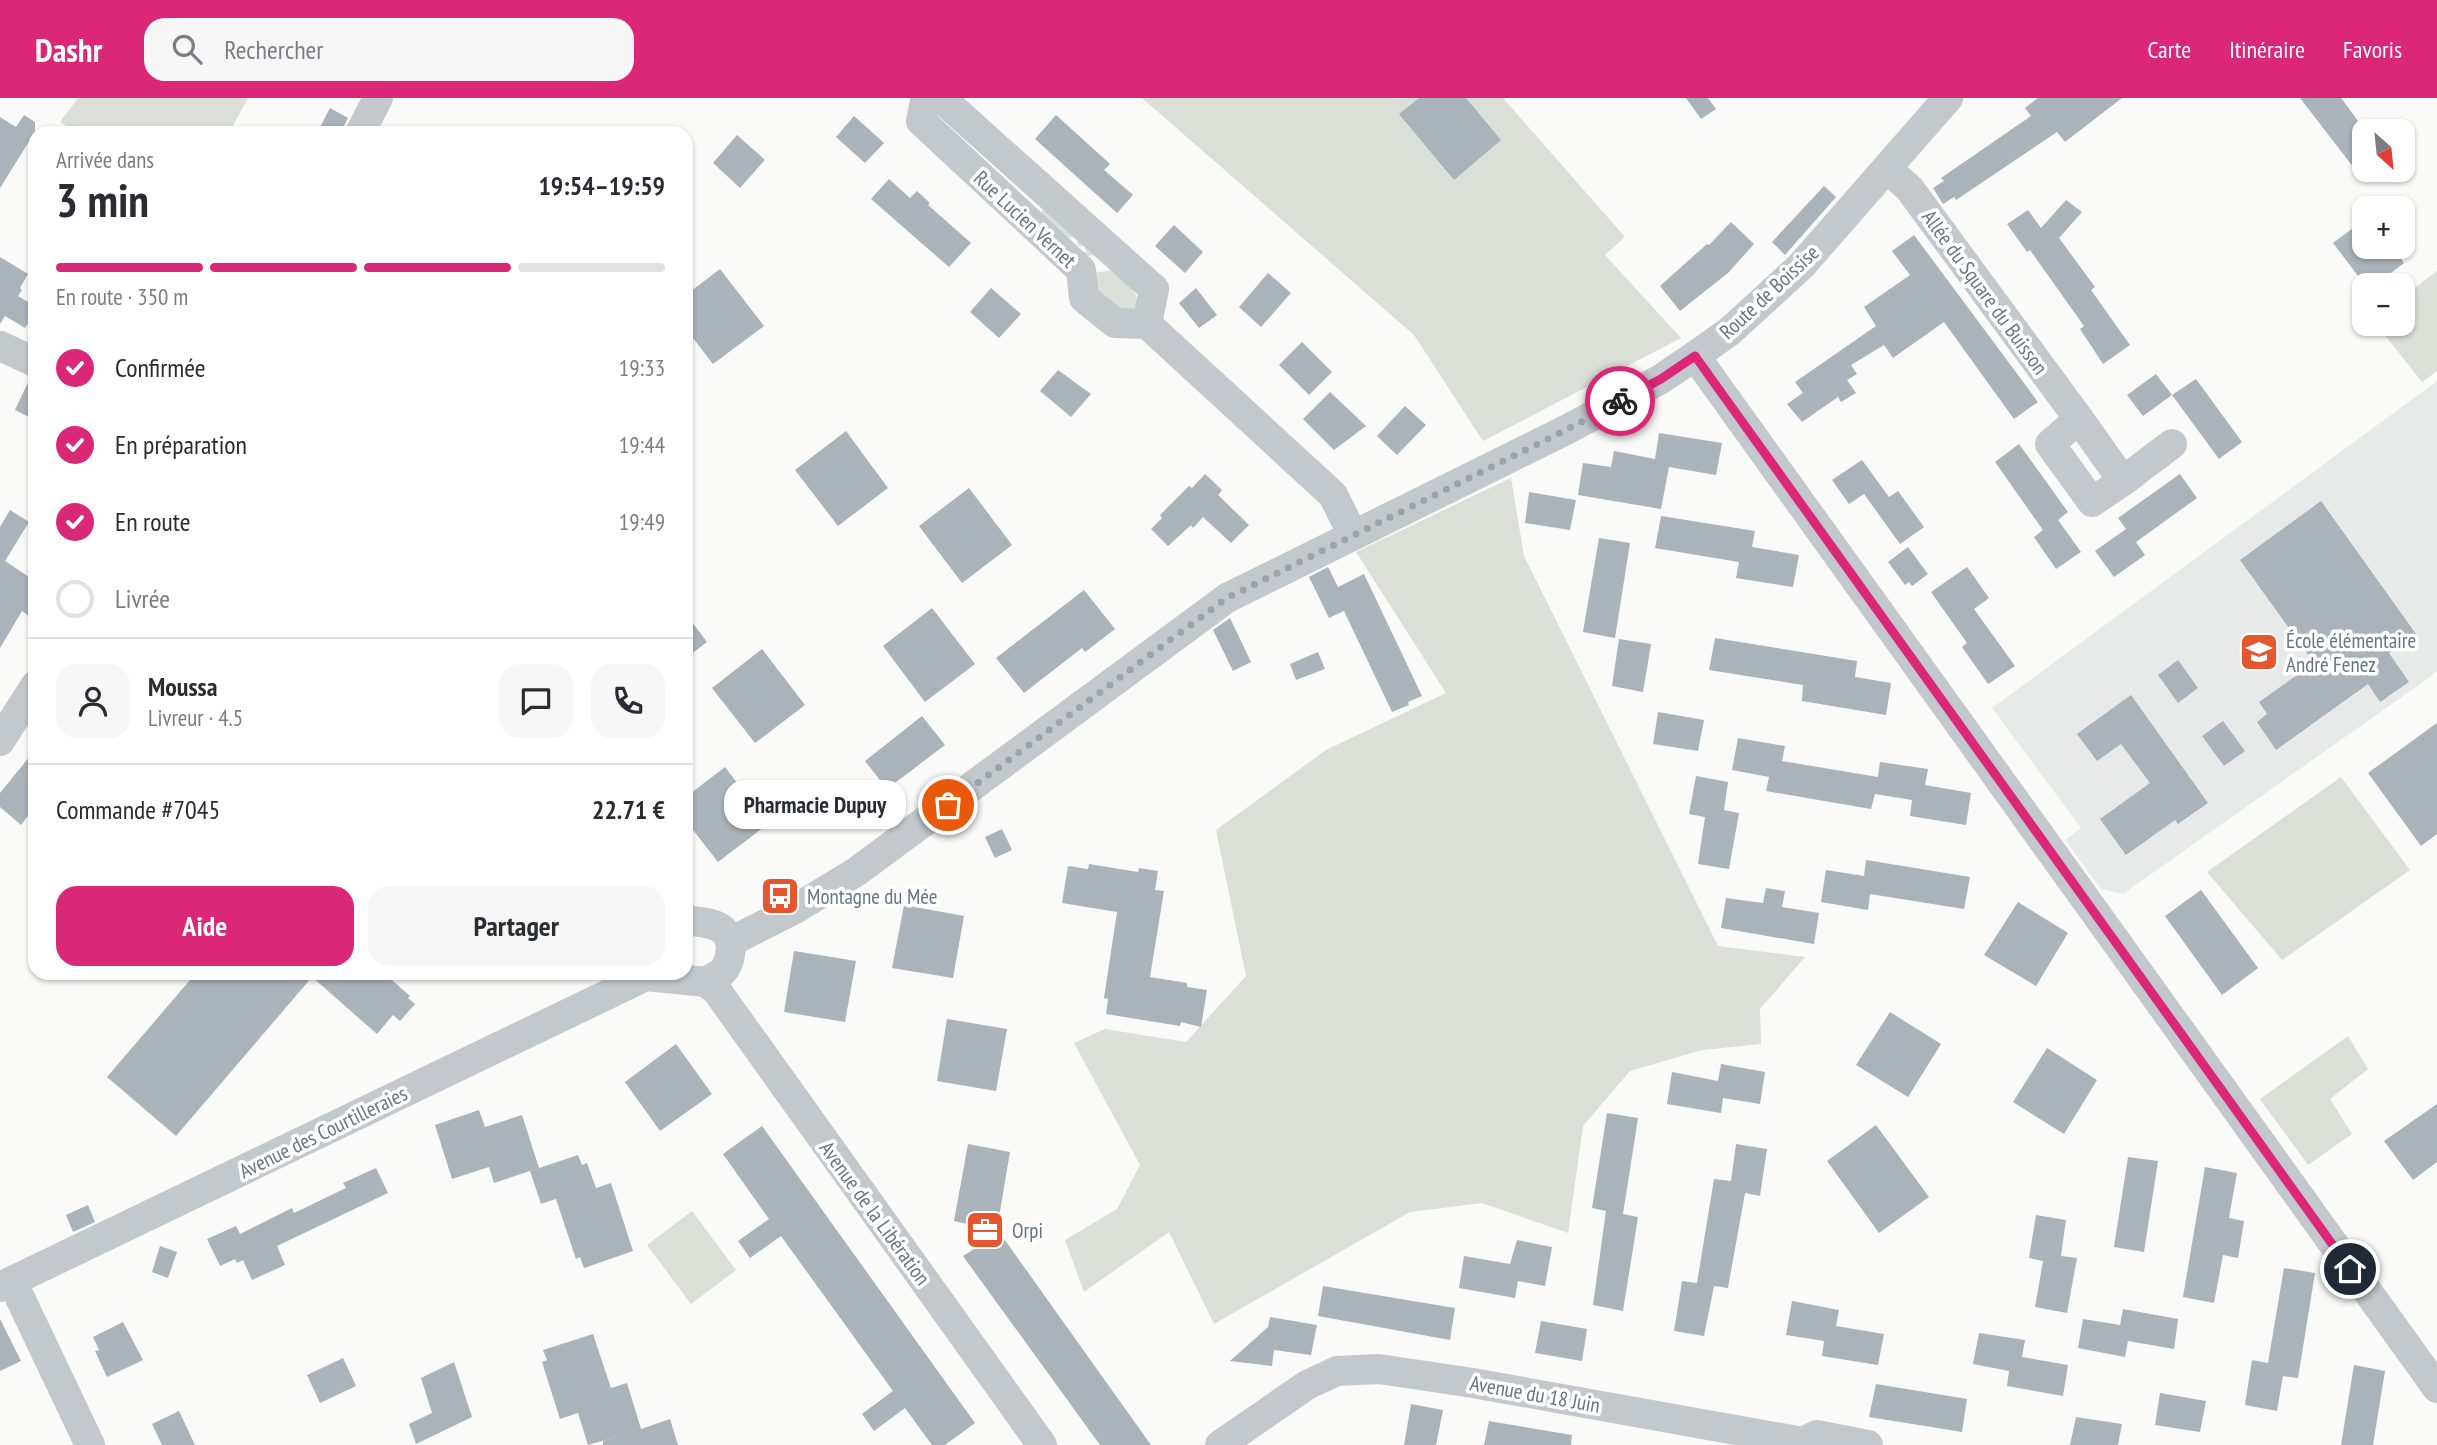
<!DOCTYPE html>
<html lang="fr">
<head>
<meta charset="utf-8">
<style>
  body { margin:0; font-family:"PT Sans Narrow",sans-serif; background:#f7f7f7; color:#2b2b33; height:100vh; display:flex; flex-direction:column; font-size:26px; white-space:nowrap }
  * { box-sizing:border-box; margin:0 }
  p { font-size:23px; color:#7c7c81 }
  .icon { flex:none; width:38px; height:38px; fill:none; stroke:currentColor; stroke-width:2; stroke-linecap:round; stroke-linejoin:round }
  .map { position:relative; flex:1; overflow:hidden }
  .sheet { position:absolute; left:28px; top:28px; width:665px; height:854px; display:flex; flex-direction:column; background:#fff; border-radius:21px; box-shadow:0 2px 5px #0004 }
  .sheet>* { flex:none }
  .needle { width:46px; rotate:153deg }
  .controls { position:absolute; left:2352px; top:21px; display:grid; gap:14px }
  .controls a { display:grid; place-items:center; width:63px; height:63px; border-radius:14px; background:#fff; box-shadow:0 2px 5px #0004; font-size:35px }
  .pin { position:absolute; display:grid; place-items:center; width:60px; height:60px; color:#fff; margin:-30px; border:4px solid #fff; border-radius:50%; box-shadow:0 2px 7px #0007 }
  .courier { position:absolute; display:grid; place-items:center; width:70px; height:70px; margin:-35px; border:5px solid #db2777; border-radius:50%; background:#fff; color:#222; box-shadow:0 2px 9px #0007 }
  .bubble { position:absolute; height:49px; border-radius:21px; background:#fff; box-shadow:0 2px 5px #0004; font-size:23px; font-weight:600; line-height:49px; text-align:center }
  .head em { font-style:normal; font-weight:600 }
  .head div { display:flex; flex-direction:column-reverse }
  .head { display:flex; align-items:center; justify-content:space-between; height:119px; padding:0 28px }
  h1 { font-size:46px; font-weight:600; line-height:52px }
  .bar { display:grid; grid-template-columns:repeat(4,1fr); gap:10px 7px; align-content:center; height:84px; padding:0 28px }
  .bar i { height:9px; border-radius:5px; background:#e1e1e2 }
  .bar .current { background:#db2777 }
  .bar p { grid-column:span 4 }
  .line { display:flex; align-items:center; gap:18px; padding:0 28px; border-top:2px solid #e1e1e2 }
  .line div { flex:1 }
  .round { display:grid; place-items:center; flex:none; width:74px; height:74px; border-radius:21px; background:#f7f7f7 }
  ol { padding:0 28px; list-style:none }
  li { display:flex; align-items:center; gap:21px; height:77px }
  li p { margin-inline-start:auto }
  li .icon { padding:7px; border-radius:50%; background:#db2777; color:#fff; stroke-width:4 }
  li:last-child { color:#7c7c81 }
  li i { width:38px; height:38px; border:4px solid #e1e1e2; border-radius:50% }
  .cta { display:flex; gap:14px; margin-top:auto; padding:14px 28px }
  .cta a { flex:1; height:80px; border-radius:21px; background:#db2777; color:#fff; font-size:28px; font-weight:600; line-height:80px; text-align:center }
  .cta a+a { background:#f7f7f7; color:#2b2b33 }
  header { display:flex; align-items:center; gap:42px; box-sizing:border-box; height:98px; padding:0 35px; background:#db2777; color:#fff }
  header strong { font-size:33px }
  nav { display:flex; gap:38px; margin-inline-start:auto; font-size:24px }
  .search { width:490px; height:63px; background:#f7f7f7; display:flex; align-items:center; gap:18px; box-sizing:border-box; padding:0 24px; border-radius:21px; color:#7c7c81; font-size:26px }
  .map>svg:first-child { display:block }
  .built { fill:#e8e9e9 }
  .green { fill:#dadfd7 }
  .building { fill:#aab3b9 }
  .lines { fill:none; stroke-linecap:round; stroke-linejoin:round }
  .minor { stroke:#c3c8cc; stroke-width:30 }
  .done { stroke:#99a4ac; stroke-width:7; stroke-dasharray:0 12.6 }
  .route { stroke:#db2777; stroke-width:9 }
  .labels { text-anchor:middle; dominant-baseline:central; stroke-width:7; stroke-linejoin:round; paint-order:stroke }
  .street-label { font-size:21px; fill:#657683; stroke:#fff }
  .poi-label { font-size:21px; fill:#657683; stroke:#fff; text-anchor:start }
</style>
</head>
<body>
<header>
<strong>Dashr</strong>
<div class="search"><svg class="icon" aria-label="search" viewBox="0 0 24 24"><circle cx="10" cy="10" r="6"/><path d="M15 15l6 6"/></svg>Rechercher</div>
<nav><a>Carte</a><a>Itinéraire</a><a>Favoris</a></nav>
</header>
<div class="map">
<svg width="2437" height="1347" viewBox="0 0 2437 1347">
  <rect width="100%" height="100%" fill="#fafaf8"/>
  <polygon class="built" points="2437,283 2437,574 2123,796 2101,791 2065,742 2081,730 1992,610"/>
  <g class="green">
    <polygon points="78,0 248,0 229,35 78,35 60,24"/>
    <polygon points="1142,0 1503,0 1625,139 1605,157 1681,240 1483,343 1414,237"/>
    <path d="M1043 112H1050L1098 157 1087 158 1094 175 1113 172C1126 185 1143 195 1136 214L1112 215 1072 155 1086 154 1085 148H1078L1076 139 1057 140 1039 116Z"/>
    <polygon points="2437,173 2437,273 2422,284 2376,226 2403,226 2403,199"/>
    <polygon points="1511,380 1524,458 1718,848 1805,859 1760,911 1761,946 1702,952 1630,973 1583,1028 1568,1135 1482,1105 1410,1114 1214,1226 1169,1134 1084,1194 1065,1142 1117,1111 1140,1067 1074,945 1105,931 1186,944 1246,878 1216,732 1326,652 1446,595 1356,454"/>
    <polygon points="2341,679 2410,772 2282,862 2207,774"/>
    <polygon points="2348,938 2368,971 2330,1001 2352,1036 2308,1067 2260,1001"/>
    <polygon points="692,1113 736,1172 691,1206 647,1147"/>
  </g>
  <g class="building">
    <polygon points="1419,0 1466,0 1501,42 1454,82 1399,16"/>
    <polygon points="1686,0 1708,0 1716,11 1701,21"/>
    <polygon points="2038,0 2122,0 2065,44 2057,34 1956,102 1954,99 1943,106 1933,90 1944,83 1941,80 2031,18 2025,10"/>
    <polygon points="2300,0 2341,0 2364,31 2364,83"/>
    <polygon points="330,10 348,20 344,28 341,35 317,35"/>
    <polygon points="24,17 35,24 35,34 0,90 0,19 16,29"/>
    <polygon points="1056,17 1110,66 1104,72 1133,97 1117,115 1035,41"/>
    <polygon points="854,18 884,45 865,65 836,39"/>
    <polygon points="737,37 765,62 740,90 713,65"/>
    <polygon points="889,81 910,100 917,93 930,105 928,107 971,145 949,169 871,101"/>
    <polygon points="1824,88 1836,99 1785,157 1772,144"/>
    <polygon points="2066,102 2082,114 2059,140 2095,189 2091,192 2130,247 2103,266 2080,231 2084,228 2030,152 2027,154 2007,126 2028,112 2041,130"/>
    <polygon points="2364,122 2364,149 2393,149 2404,165 2375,187 2365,187 2333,145"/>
    <polygon points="1731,124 1754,146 1728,175 1680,213 1660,188 1707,146 1709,147"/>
    <polygon points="1174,127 1203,154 1185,175 1155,148"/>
    <polygon points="1914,137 2038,304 2014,321 1944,224 1893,260 1884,247 1851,267 1857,276 1847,282 1856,295 1841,304 1838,299 1802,324 1787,306 1803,295 1795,284 1876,228 1864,209 1910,177 1892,153"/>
    <polygon points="0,159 28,176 20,190 22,192 18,198 35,208 35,213 25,230 5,218 0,226"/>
    <polygon points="720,171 764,228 713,266 686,231 686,197"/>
    <polygon points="1268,175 1291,195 1261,229 1239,209"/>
    <polygon points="991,190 1021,216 999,240 970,214"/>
    <polygon points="1196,190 1217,217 1199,230 1179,205"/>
    <polygon points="1302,244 1332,274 1309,297 1279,267"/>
    <polygon points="1058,272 1091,296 1071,319 1040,293"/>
    <polygon points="2156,276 2172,297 2196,281 2242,344 2219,361 2172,297 2143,318 2127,297"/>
    <polygon points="30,280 35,281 35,322 15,312"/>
    <polygon points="1330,294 1366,328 1334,352 1303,321"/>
    <polygon points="1405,308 1426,327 1397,357 1377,338"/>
    <polygon points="846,333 888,390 838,428 795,372"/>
    <polygon points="1659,335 1722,345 1716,377 1669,369 1661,411 1578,397 1583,365 1611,369 1614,353 1655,361"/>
    <polygon points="2019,346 2068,414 2058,422 2081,454 2056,471 2034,439 2043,432 1995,364"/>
    <polygon points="1862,362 1889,399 1898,393 1924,429 1900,446 1864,396 1849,406 1832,382"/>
    <polygon points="1205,376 1222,392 1218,397 1249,427 1231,445 1203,419 1193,430 1191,427 1168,448 1151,431 1162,420 1160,417 1189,388 1192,390"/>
    <polygon points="2180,376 2197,400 2136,444 2145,457 2114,479 2095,453 2126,431 2134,442 2118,420"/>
    <polygon points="969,390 1012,447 962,485 919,428"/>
    <polygon points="1529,394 1576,402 1570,432 1525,425"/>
    <polygon points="2321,403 2416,536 2389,555 2409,584 2380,604 2368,586 2276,652 2257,624 2267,616 2259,604 2314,565 2240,462"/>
    <polygon points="10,412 29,424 5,463 35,483 35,522 22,513 0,550 0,429"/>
    <polygon points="1661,418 1755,433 1752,449 1799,457 1793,489 1736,480 1739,464 1655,450"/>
    <polygon points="1599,440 1630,445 1615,540 1583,534"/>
    <polygon points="1908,449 1928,476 1912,488 1909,484 1905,487 1888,464"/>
    <polygon points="1328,469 1338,489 1364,476 1422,598 1408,604 1409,607 1392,614 1344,513 1329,520 1309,479"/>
    <polygon points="1967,469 1989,500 1974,511 2015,568 1988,586 1962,549 1967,545 1931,494"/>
    <polygon points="1084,492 1115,531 1085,554 1082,550 1024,595 996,560"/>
    <polygon points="932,510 975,566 925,604 883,548"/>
    <polygon points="686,516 707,544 686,560"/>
    <polygon points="1230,520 1251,564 1233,573 1213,532"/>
    <polygon points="1715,540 1857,563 1855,579 1891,585 1886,617 1802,603 1803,587 1709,572"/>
    <polygon points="1619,541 1651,546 1643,594 1612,588"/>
    <polygon points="762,551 805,607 755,645 712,590"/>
    <polygon points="1318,554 1325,571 1296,582 1290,566"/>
    <polygon points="2178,562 2198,590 2178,605 2158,577"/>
    <polygon points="2131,597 2208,705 2178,726 2175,722 2126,757 2100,721 2150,685 2121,646 2097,663 2077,636"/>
    <polygon points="1658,614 1704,622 1698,653 1653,646"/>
    <polygon points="922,618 945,647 887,691 865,663"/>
    <polygon points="2223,623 2245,653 2224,668 2202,638"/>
    <polygon points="2437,625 2437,736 2421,748 2368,675"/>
    <polygon points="1738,640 1785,648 1782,663 1878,679 1880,664 1928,671 1925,687 1971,695 1966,727 1910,718 1912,702 1875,696 1871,711 1766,693 1769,679 1732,672"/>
    <polygon points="35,652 35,708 21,727 0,709 0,695"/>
    <polygon points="725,669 768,726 718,764 686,723 686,699"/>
    <polygon points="1696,678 1728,684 1724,712 1739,715 1729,771 1698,766 1705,719 1689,716"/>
    <polygon points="1002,731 1012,752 995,760 985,739"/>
    <polygon points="1866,762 1970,779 1964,811 1870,796 1868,812 1821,804 1826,772 1864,778"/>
    <polygon points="1089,766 1138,774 1139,770 1158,773 1155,792 1164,793 1150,879 1187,885 1187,889 1207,892 1201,929 1181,924 1180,928 1106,916 1108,901 1104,900 1117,814 1062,805 1068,768 1088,771"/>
    <polygon points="1766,790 1785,793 1782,809 1819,815 1814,846 1721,830 1726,800 1763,805"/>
    <polygon points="2201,792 2258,870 2222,897 2165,818"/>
    <polygon points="2018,804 2068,835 2036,888 1984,857"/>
    <polygon points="904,807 964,818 953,880 892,870"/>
    <polygon points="794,853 856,863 845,924 784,914"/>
    <polygon points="196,875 384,875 410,898 408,900 415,906 400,923 393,917 377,936 312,879 176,1038 107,979"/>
    <polygon points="1890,914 1941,946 1908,999 1856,967"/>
    <polygon points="947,921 1007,931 996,993 937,983"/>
    <polygon points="676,946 712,996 660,1033 625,984"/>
    <polygon points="2047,950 2097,982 2064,1036 2013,1004"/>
    <polygon points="1721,966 1765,974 1760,1006 1723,1000 1721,1015 1667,1006 1672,974 1718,983"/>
    <polygon points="2437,1006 2437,1064 2413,1082 2384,1043"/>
    <polygon points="479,1012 485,1029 522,1017 539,1070 494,1085 489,1069 452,1081 435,1027"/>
    <polygon points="1607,1015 1638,1020 1623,1116 1638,1119 1623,1213 1593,1207 1606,1113 1592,1110"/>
    <polygon points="1876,1027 1929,1099 1879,1135 1827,1063"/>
    <polygon points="762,1028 975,1325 945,1347 932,1347 905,1310 874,1333 862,1316 893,1293 781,1138 750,1160 738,1143 769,1121 723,1056"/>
    <polygon points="968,1046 1010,1054 997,1131 1151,1347 1100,1347 963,1158 977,1149 970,1138 972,1127 954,1123"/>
    <polygon points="1736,1046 1767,1051 1760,1098 1745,1095 1728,1190 1714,1188 1704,1238 1674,1233 1682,1183 1697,1185 1714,1081 1731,1083"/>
    <polygon points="578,1057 582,1067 587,1065 596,1090 611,1085 633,1153 584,1170 580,1159 576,1161 556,1101 541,1106 530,1073"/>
    <polygon points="2128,1059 2158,1063 2144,1154 2114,1149"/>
    <polygon points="2205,1069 2237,1075 2229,1120 2244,1123 2238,1160 2223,1157 2214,1205 2183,1199"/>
    <polygon points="376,1070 388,1095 277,1148 285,1167 252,1182 243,1162 237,1165 235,1161 220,1168 207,1141 236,1128 240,1136 292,1110 294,1115 346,1090 343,1085"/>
    <polygon points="88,1107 95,1124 73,1134 66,1117"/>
    <polygon points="2036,1117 2066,1122 2061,1158 2077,1160 2067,1215 2035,1209 2043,1163 2029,1160"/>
    <polygon points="1517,1142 1552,1149 1545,1188 1518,1183 1515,1200 1459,1190 1464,1158 1510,1166"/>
    <polygon points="160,1148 177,1154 168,1180 152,1174"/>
    <polygon points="2284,1170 2315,1175 2298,1280 2283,1278 2277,1313 2245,1307 2252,1262 2268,1265"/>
    <polygon points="1323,1188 1455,1210 1450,1242 1318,1218"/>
    <polygon points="1792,1203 1839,1212 1836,1228 1884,1236 1878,1267 1822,1258 1824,1243 1786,1237"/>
    <polygon points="2123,1211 2178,1221 2174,1251 2128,1243 2125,1259 2078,1250 2083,1221 2120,1227"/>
    <polygon points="1270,1219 1317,1227 1311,1257 1274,1252 1272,1268 1230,1263 1268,1229"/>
    <polygon points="0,1221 21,1263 0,1273"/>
    <polygon points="1541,1223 1587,1231 1582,1263 1535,1255"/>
    <polygon points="123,1224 143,1262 107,1279 95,1253 99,1252 93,1239"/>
    <polygon points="1979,1235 2025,1242 2022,1259 2068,1267 2063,1298 2007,1288 2009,1273 1973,1266"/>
    <polygon points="593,1236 611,1290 627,1285 641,1331 670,1321 678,1347 603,1347 603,1343 623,1337 588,1347 578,1315 560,1321 542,1264 547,1262 543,1252"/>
    <polygon points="343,1260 356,1288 320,1305 307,1277"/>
    <polygon points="454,1264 472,1319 416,1346 409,1326 432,1315 421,1280"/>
    <polygon points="2354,1267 2385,1273 2373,1347 2341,1347"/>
    <polygon points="1876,1286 1967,1301 1962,1334 1869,1319"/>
    <polygon points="2160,1295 2206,1303 2200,1334 2155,1327"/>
    <polygon points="1411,1306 1443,1312 1436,1347 1404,1347"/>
    <polygon points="179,1313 195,1347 162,1347 152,1326"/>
    <polygon points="2076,1319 2122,1326 2118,1347 2070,1347"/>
    <polygon points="1489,1323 1572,1337 1571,1347 1484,1347"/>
  </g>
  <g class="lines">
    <g class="minor">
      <polyline points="935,0 925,3 921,23 1081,172 1084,200 1115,225 1147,226 1154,191 941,0"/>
      <polyline points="360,35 378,0"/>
      <polyline points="1887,71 1909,90 2079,321"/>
      <polyline points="1147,226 1333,397 1353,437"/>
      <polyline points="0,248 35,264"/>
      <polyline points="1695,258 2437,1290"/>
      <polygon points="2079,321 2123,383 2092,404 2050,346"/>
      <polyline points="2123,383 2172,346"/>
      <polyline points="0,643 35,588"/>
      <polyline points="730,844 795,811 856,774 1227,500 1566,332 1661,281 1695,258 1730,233 1801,168 1948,0"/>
      <path d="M642 875 646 878 706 884C711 881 716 878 721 875 731 866 735 843 724 833 715 824 698 824 686 822"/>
      <polyline points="706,884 717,893 1042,1347"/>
      <polyline points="12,1183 90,1347"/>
      <polyline points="0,1189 646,878"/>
      <polyline points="1220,1347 1307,1287 1337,1273 1379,1271 1473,1285 1803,1344 1817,1337 1868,1347"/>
    </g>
  </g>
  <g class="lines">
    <polyline class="done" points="948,707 1227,500 1566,332 1620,303"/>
    <polyline class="route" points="1620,303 1661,281 1695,258 2350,1171"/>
  </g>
  <defs>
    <g id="school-square" transform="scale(2.0125)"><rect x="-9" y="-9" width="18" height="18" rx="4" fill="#e4572e" stroke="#fff"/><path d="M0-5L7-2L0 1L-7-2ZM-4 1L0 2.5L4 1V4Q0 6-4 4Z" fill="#fff"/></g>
    <g id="bus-square" transform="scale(2.0125)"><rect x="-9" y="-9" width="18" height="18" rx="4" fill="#e4572e" stroke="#fff"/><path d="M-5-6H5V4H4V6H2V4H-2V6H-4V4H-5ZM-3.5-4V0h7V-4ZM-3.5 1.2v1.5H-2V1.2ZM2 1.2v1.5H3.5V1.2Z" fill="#fff"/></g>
    <g id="office-square" transform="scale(2.0125)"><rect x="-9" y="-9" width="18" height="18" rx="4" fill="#e4572e" stroke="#fff"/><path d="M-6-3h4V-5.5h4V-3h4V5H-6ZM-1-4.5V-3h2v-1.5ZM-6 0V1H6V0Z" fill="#fff"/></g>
  </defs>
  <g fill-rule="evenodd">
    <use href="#school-square" x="2259" y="554"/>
    <use href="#bus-square" x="780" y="798"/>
    <use href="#office-square" x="985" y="1132"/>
  </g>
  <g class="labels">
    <g class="street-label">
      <text transform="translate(1025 121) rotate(43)">Rue Lucien Vernet</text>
      <text transform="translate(1769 194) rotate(-43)">Route de Boissise</text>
      <text transform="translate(1985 194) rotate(54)">Allée du Square du Buisson</text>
      <text transform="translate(323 1034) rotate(-26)">Avenue des Courtilleraies</text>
      <text transform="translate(875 1115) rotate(54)">Avenue de la Libération</text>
      <text transform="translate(1535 1296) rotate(10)">Avenue du 18 Juin</text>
    </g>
    <g class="poi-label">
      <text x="2286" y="542">École élémentaire<tspan x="2286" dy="24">André Fenez</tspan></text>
      <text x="807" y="798">Montagne du Mée</text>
      <text x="1012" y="1132">Orpi</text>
    </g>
  </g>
</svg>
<div class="controls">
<a><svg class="needle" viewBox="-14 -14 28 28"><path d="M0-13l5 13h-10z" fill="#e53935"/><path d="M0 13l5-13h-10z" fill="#7c7c81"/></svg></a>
<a>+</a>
<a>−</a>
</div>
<div class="pin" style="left:948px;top:707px;background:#ea580c"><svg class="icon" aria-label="bag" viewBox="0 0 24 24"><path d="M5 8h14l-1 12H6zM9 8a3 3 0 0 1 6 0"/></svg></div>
<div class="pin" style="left:2350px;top:1171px;background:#1f2937"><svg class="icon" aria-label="home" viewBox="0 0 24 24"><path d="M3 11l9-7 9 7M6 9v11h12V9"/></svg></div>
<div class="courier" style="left:1620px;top:303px"><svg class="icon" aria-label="bike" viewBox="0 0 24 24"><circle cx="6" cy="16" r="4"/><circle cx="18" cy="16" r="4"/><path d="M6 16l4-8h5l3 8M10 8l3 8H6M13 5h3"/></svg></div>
<div class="bubble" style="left:724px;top:682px;width:182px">Pharmacie Dupuy</div>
<section class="sheet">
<div class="head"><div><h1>3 min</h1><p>Arrivée dans</p></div><em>19:54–19:59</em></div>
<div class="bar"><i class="current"></i><i class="current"></i><i class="current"></i><i></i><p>En route · 350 m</p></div>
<ol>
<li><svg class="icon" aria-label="check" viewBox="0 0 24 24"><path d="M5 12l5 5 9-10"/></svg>Confirmée<p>19:33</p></li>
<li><svg class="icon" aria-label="check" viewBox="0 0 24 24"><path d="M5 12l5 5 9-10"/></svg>En préparation<p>19:44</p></li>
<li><svg class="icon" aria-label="check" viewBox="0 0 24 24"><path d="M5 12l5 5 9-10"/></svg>En route<p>19:49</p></li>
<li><i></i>Livrée</li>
</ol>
<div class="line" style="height:126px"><a class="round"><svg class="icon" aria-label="person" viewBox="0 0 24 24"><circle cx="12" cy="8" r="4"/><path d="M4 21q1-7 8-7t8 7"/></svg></a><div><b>Moussa</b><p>Livreur · 4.5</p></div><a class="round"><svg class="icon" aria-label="chat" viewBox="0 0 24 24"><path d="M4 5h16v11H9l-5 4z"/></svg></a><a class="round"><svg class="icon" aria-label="phone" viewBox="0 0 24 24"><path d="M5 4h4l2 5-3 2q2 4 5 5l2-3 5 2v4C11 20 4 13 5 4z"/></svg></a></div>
<div class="line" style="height:91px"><div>Commande #7045</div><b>22.71 €</b></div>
<div class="cta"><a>Aide</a><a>Partager</a></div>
</section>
</div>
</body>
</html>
